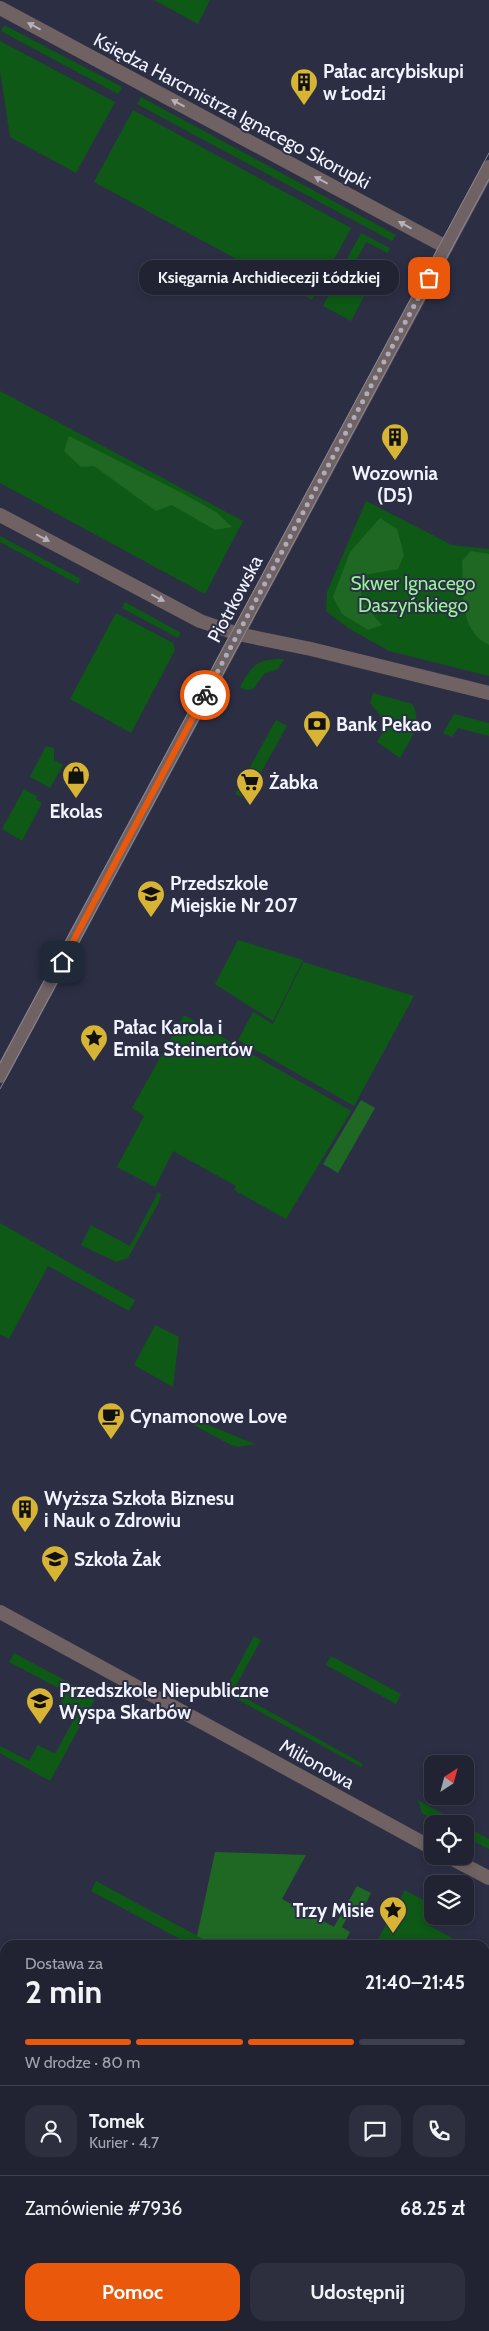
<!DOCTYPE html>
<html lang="pl">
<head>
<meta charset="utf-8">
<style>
  body { margin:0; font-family:Cabin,sans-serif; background:#2d2f3f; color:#f1f3f6; height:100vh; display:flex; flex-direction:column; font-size:19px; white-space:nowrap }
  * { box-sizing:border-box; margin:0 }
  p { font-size:16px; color:#a2a4ac }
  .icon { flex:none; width:28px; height:28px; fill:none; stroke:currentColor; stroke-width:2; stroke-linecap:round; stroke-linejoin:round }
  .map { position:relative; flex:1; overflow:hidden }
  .panel { position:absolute; left:0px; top:1940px; width:490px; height:391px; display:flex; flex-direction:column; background:#212333; border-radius:15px 15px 0 0; box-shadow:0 2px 8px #0003,0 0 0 1px #3e404e }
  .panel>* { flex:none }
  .needle { width:32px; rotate:36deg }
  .controls { position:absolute; left:424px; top:1755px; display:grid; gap:10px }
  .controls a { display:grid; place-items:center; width:50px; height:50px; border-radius:10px; background:#212333; box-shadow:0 2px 8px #0003,0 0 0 1px #3e404e; font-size:25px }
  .pin { position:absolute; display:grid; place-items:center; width:42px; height:42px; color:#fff; margin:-21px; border-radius:10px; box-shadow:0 2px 8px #0006 }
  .courier { position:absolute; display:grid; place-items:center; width:50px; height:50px; margin:-25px; border:4px solid #ea580c; border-radius:50%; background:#fff; color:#222; box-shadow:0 1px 6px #0007 }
  .bubble { position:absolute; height:35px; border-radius:15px; background:#212333; box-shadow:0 2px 8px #0003,0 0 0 1px #3e404e; font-size:16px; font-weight:800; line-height:35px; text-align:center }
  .headline em { font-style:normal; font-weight:800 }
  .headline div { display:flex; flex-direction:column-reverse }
  .headline { display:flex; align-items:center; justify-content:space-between; height:85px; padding:0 25px }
  h1 { font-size:32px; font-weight:800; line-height:38px }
  .bar { display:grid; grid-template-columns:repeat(4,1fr); gap:8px 5px; align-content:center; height:60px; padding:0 25px }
  .bar i { height:6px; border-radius:4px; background:#3e404e }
  .bar .current { background:#ea580c }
  .bar p { grid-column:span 4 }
  .line { display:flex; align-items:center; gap:12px; padding:0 25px; border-top:1px solid #3e404e }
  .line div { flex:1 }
  .round { display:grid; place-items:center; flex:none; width:52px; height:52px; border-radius:15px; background:#2d2f3f }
  .cta { display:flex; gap:10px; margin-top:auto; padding:10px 25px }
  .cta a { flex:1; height:58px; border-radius:15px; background:#ea580c; color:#fff; font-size:20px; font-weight:800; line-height:58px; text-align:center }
  .cta a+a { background:#2d2f3f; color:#f1f3f6 }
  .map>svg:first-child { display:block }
  .green { fill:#0d5915 }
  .forest { fill:#1e6823 }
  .water { fill:#000d54 }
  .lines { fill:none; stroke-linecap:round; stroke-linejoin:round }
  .minor { stroke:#706263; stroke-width:14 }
  .tertiary { stroke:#706263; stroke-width:14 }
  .tram { stroke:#858899; stroke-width:1 }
  .oneway { fill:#b7b2b9 }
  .done { stroke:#acaebe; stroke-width:5; stroke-dasharray:0 9 }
  .route { stroke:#ea580c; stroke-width:6 }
  .labels { text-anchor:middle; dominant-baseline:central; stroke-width:4; stroke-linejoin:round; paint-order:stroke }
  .poi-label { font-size:19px; font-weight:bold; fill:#f1f3ff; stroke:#2c2f44; text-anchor:start }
  .street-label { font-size:19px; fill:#f1f3ff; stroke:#2c2f44 }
  .park-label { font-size:19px; fill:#95f394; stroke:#2c2f44 }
</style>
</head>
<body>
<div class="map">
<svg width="489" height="2331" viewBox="0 0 489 2331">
  <rect width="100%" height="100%" fill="#2c2f44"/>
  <g class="green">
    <polygon points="154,0 210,0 198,24"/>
    <polygon points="4,25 122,87 118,94 1,31"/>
    <polygon points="0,41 115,102 76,173 10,137 0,70"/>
    <polygon points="141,97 396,235 392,241 137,104"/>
    <polygon points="133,110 351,228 312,300 94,182"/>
    <polygon points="361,233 390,248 388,253 366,242 357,259 379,270 377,274 347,259"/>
    <polygon points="342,269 370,285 351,321 323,306"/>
    <polygon points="0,391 243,521 205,594 0,483"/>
    <polygon points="366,501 452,545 489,549 489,676 389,651 348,628 326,611 327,592"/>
    <polygon points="0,536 81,579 78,584 0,542"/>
    <polygon points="125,602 181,633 178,638 122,608"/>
    <polygon points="116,613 173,643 175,650 131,733 70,699"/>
    <path d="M284 659 278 669 264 674 253 689 246 690 240 687C252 664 258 659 284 659Z"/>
    <path d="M373 693 412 704C424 723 409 742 400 758L377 742 385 728 379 714 370 703Z"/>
    <polygon points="454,714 489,723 489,736 458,728 452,737 443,733"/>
    <polygon points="276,720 287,726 246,799 235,794"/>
    <polygon points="46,746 54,748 54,760 63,765 50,788 30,777"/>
    <polygon points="24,789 37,796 36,799 42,803 22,841 2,829"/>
    <polygon points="238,940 303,960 273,1021 215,984"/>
    <polygon points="303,962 414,996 354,1106 238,1040 253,1012 273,1024"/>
    <polygon points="184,1015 351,1111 286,1219 234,1190 236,1186 173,1151 155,1187 117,1167 144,1116 132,1108"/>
    <polygon points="158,1192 161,1194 158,1204 128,1258 116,1262 81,1245 91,1225 130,1246"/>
    <polygon points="0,1223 135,1300 129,1311 48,1266 9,1339 0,1334"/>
    <polygon points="155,1325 179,1337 173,1387 134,1365"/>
    <polygon points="191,1418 255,1444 238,1447 231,1445 188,1422"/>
    <polygon points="254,1636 261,1640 233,1691 363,1764 361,1767 224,1692"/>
    <polygon points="14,1653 96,1697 50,1781 0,1753 0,1746 29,1761 38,1745 55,1754 75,1717 58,1708 66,1692 9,1662"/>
    <polygon points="331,1656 401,1694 396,1704 326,1665"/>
    <polygon points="418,1800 461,1824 441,1824 422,1813"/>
    <polygon points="465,1826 489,1839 489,1849 465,1837"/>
    <polygon points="96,1881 214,1945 191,1945 91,1891"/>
    <polygon points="405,1890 432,1905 432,1915 428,1925 465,1945 375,1945"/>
    <polygon points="485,2084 489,2086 489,2331 0,2331 0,2099 5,2099 5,2326 485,2326"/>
  </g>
  <g class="forest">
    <polygon points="69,436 184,494 216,512 232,527 215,530 172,505 156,511 94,466 81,467 64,451"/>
    <polygon points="380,518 397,529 404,555 398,569 358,576 363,603 382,625 368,630 342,614 333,597 350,552"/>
    <path d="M471 551 489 554V645C458 630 464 591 462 561Z"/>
    <polygon points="361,1100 375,1108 338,1173 323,1164"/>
    <polygon points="215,1852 306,1855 282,1899 334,1927 357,1886 371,1893 360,1915 351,1910 342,1927 350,1932 343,1945 213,1945 197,1936"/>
  </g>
  <g class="water">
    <polygon points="0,2183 5,2184 5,2300 0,2294"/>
    <polygon points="29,2326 175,2326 148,2331 34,2331"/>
  </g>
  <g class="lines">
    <g class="minor">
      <polyline points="0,8 446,247"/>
      <polyline points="0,515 200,621 238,634"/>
    </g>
    <g class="tertiary">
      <polyline points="238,634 311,649 489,693"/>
      <polyline points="0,1076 489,167"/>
      <polyline points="0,1612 432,1848"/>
      <polyline points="447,1856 489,1878"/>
    </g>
    <g class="tram">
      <polyline points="0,1063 489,153"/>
      <polyline points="0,1089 489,179"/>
    </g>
  </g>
  <defs><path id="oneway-solid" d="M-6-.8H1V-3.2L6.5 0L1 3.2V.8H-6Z" transform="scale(1.25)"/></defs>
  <g class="oneway">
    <use href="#oneway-solid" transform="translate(34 26) rotate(-152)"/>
    <use href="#oneway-solid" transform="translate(178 103) rotate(-152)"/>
    <use href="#oneway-solid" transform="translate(321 180) rotate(-152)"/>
    <use href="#oneway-solid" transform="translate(405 225) rotate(-151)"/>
    <use href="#oneway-solid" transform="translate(43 538) rotate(28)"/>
    <use href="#oneway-solid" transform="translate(158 598) rotate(28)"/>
  </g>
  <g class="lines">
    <polyline class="done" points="205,695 429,278"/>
    <polyline class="route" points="62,962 205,695"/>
  </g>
  <defs>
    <g id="building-pin" transform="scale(1.4375)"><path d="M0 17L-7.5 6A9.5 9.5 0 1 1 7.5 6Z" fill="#d7b434" stroke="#2c2f44"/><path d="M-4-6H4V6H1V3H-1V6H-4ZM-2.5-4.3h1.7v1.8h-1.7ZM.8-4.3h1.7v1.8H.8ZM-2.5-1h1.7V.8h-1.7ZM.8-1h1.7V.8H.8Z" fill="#111"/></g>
    <g id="bank-pin" transform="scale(1.4375)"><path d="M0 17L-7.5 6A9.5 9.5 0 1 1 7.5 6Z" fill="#d7b434" stroke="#2c2f44"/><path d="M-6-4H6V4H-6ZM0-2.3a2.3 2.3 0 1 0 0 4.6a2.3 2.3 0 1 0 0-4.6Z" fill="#111"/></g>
    <g id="shop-pin" transform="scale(1.4375)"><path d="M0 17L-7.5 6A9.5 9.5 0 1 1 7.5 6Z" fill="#d7b434" stroke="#2c2f44"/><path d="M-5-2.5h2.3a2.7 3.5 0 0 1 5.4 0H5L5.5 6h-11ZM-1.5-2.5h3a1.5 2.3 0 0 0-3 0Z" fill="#111"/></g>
    <g id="supermarket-pin" transform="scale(1.4375)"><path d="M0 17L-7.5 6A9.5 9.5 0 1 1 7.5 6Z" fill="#d7b434" stroke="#2c2f44"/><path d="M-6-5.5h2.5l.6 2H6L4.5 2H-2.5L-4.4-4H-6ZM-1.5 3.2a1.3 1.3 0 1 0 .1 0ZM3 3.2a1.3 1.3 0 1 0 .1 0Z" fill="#111"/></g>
    <g id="school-pin" transform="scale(1.4375)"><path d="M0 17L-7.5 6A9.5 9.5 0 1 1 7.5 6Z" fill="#d7b434" stroke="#2c2f44"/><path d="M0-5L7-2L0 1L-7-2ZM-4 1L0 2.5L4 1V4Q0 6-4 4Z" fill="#111"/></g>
    <g id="sight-pin" transform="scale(1.4375)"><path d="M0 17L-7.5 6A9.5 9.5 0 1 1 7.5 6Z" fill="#d7b434" stroke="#2c2f44"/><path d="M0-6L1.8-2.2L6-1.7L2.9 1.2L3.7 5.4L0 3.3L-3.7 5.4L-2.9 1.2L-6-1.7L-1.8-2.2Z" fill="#111"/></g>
    <g id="cafe-pin" transform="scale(1.4375)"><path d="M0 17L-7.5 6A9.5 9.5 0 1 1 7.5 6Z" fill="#d7b434" stroke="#2c2f44"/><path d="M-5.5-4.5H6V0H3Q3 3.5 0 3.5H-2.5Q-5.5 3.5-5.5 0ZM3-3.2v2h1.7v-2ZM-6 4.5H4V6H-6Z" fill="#111"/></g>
  </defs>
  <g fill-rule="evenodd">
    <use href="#building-pin" x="304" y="82"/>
    <use href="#building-pin" x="395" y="437"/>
    <use href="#bank-pin" x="317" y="724"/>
    <use href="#shop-pin" x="76" y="775"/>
    <use href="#supermarket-pin" x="250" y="782"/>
    <use href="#school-pin" x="151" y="894"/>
    <use href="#sight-pin" x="94" y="1038"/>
    <use href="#cafe-pin" x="111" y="1416"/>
    <use href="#building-pin" x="25" y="1509"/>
    <use href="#school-pin" x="55" y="1559"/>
    <use href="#school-pin" x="40" y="1701"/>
    <use href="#sight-pin" x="393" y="1910"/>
  </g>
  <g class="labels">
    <g class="poi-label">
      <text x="323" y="71">Pałac arcybiskupi<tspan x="323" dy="22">w Łodzi</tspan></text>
      <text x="395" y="473" text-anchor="middle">Wozownia<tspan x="395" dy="22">(D5)</tspan></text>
      <text x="336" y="724">Bank Pekao</text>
      <text x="269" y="782">Żabka</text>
      <text x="76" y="811" text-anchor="middle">Ekolas</text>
      <text x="170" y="883">Przedszkole<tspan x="170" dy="22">Miejskie Nr 207</tspan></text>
      <text x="113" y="1027">Pałac Karola i<tspan x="113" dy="22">Emila Steinertów</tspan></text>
      <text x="130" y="1416">Cynamonowe Love</text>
      <text x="44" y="1498">Wyższa Szkoła Biznesu<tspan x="44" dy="22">i Nauk o Zdrowiu</tspan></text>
      <text x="74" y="1559">Szkoła Żak</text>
      <text x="59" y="1690">Przedszkole Niepubliczne<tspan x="59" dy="22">Wyspa Skarbów</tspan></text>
      <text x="374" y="1910" text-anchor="end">Trzy Misie</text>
    </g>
    <g class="street-label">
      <text transform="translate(232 111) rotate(28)">Księdza Harcmistrza Ignacego Skorupki</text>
      <text transform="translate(235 599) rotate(-62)">Piotrkowska</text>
      <text transform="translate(317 1764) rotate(29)">Milionowa</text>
    </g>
    <g class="park-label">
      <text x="413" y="583">Skwer Ignacego<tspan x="413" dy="22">Daszyńskiego</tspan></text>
    </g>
  </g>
</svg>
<div class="controls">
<a><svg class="needle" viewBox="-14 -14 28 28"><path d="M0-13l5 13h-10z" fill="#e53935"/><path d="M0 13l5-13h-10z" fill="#a2a4ac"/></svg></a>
<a><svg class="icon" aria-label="locate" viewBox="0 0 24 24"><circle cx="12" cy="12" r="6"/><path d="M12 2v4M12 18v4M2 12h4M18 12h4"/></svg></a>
<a><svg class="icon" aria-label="layers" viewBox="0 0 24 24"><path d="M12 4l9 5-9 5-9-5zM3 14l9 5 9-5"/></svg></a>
</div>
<div class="pin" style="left:429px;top:278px;background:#ea580c"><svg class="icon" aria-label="bag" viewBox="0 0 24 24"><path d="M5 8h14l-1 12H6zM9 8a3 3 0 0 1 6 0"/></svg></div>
<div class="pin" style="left:62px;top:962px;background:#1f2937"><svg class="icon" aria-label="home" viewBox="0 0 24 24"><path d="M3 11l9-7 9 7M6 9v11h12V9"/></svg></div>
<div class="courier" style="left:205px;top:695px"><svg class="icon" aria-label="bike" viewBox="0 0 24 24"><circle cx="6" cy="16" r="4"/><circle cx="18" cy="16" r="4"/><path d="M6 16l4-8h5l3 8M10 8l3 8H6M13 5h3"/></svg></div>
<div class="bubble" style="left:139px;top:260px;width:260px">Księgarnia Archidiecezji Łódzkiej</div>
<section class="panel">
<div class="headline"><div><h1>2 min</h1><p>Dostawa za</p></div><em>21:40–21:45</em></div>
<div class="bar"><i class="current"></i><i class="current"></i><i class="current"></i><i></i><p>W drodze · 80 m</p></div>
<div class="line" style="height:90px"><a class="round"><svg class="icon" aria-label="person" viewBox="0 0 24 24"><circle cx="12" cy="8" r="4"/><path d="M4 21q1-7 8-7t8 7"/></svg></a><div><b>Tomek</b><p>Kurier · 4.7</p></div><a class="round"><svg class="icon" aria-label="chat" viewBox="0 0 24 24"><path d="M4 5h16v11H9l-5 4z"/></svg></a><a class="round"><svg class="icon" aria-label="phone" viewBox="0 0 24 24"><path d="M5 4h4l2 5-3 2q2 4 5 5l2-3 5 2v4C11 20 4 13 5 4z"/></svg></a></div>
<div class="line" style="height:65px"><div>Zamówienie #7936</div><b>68.25 zł</b></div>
<div class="cta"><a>Pomoc</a><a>Udostępnij</a></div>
</section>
</div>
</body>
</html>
